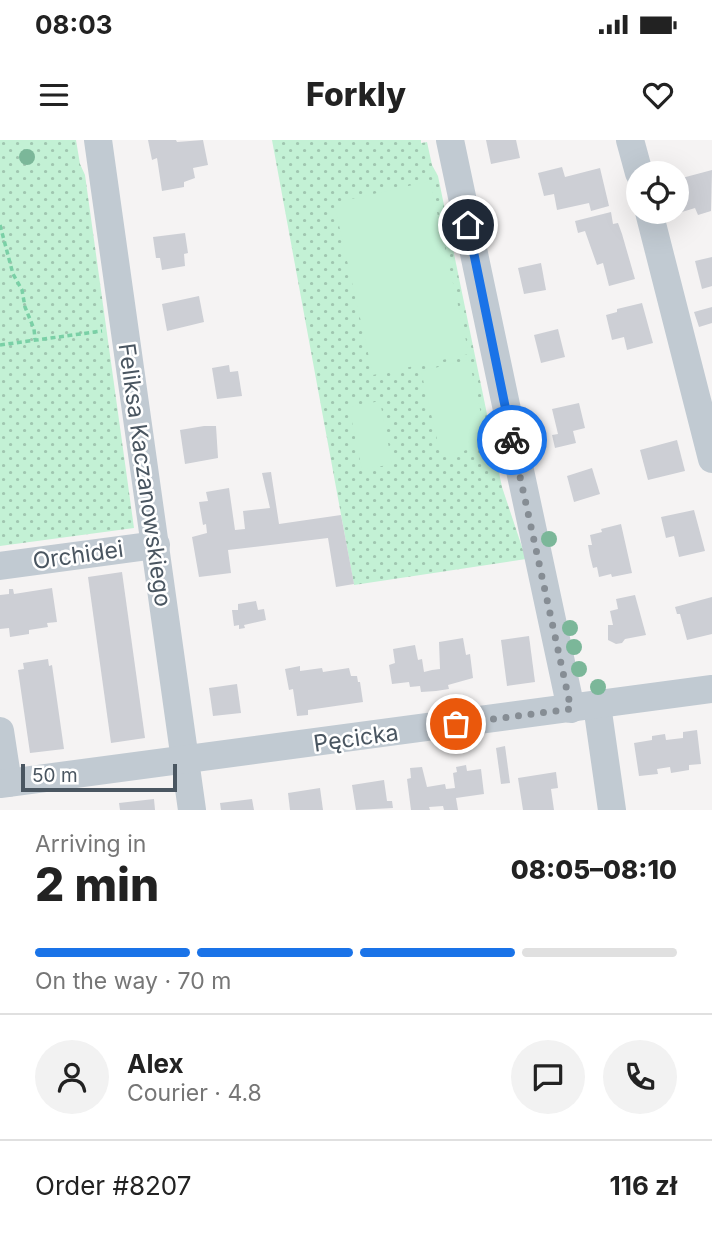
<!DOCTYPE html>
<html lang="en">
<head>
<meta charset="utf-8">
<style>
  body { margin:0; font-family:Inter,sans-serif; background:#f2f2f2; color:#222; height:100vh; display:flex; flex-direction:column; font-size:26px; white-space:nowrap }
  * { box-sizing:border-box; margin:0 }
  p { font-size:23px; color:#767676 }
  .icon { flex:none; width:38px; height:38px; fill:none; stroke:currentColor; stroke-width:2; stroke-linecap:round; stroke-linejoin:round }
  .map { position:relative; height:670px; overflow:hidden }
  .sheet { display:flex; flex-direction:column; background:#fff; flex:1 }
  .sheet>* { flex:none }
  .fabs { position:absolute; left:626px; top:21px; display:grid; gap:14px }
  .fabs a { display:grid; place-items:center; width:63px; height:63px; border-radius:50%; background:#fff; box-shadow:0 7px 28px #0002; font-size:35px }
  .scale { position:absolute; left:21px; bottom:18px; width:156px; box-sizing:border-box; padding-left:7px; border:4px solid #4a5661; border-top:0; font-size:19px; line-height:24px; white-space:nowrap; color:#4a5661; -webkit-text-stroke:5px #fff; paint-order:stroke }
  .pin { position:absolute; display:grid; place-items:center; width:60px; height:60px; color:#fff; margin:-30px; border:4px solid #fff; border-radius:50%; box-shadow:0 2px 7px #0007 }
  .courier { position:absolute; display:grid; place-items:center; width:70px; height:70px; margin:-35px; border:5px solid #1a73e8; border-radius:50%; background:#fff; color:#222; box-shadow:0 2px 9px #0007 }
  .headline em { font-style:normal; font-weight:800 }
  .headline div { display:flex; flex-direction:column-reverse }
  .headline { display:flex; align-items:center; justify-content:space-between; height:119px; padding:0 35px }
  h1 { font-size:46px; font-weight:800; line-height:52px }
  .bar { display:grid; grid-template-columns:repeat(4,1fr); gap:10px 7px; align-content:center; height:84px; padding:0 35px }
  .bar i { height:9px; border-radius:5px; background:#e0e0e0 }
  .bar .on { background:#1a73e8 }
  .bar p { grid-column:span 4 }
  .line { display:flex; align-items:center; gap:18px; padding:0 35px; border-top:2px solid #e0e0e0 }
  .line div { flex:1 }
  .round { display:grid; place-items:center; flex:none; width:74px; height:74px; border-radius:37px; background:#f2f2f2 }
  .status { display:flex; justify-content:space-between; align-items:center; height:49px; padding:0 35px; background:#fff; direction:ltr }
  .status svg { height:19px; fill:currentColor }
  header { display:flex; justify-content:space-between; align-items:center; height:91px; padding:0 35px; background:#fff; font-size:32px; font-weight:800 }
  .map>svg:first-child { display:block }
  .green { fill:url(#green-dots) }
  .pitch { fill:#c3f1d5 }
  .building { fill:#cdcfd5 }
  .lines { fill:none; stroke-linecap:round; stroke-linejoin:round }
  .path { stroke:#7ad0a6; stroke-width:3.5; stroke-dasharray:5 3.5; stroke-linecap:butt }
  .minor { stroke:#c1cad2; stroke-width:28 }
  .tree { fill:#7bb799 }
  .done { stroke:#868d94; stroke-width:7; stroke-dasharray:0 12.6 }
  .route { stroke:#1a73e8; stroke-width:9 }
  .labels { text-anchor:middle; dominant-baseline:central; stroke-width:5; stroke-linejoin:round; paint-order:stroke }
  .street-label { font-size:23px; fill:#4a5661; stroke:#fff }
</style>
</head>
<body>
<div class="status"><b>08:03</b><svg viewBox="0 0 49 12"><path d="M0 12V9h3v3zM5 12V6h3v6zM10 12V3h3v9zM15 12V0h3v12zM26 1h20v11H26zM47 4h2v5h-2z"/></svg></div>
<header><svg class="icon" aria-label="menu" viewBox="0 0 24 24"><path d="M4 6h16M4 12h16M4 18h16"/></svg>Forkly<svg class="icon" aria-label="heart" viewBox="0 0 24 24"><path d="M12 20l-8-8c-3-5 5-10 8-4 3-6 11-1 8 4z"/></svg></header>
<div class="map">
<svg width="712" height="670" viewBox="0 0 712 670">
  <defs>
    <pattern id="green-dots" width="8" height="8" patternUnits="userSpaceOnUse" patternTransform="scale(1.75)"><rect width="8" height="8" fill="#c3f1d5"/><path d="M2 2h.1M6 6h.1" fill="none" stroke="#a0c6b0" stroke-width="1.8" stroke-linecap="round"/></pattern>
  </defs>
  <rect width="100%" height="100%" fill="#f5f3f3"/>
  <g class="green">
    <polygon points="0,0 76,0 80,24 85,35 134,388 0,406"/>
    <polygon points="272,0 421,0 421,3 427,2 432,25 438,36 502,347 526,419 354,445"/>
  </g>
  <g class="pitch">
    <polygon points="430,41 469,214 373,235 334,63"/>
    <polygon points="469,220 488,305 441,316 421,231"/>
    <polygon points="380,261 392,324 362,330 349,267"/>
  </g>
  <g class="building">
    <polygon points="148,0 176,0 177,2 203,0 208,25 193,28 195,38 184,42 184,47 162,51 157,18 152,20"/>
    <polygon points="486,0 516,0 520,18 491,24"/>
    <polygon points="562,27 565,37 600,28 609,66 591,71 589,63 557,70 554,54 544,56 538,33"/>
    <polygon points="712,30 711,71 698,75 695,68 682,72 677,46 684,44 682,38"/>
    <polygon points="611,72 613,84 618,83 622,94 635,139 609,146 603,123 597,125 585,91 578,93 575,81"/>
    <polygon points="185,93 188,113 184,114 185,126 162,130 160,118 156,118 153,97"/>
    <polygon points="712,117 712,146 702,149 695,121"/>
    <polygon points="541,123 546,150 524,154 518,128"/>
    <polygon points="199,156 204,182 167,191 162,164"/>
    <polygon points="642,163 653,203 627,210 624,197 612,200 606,175 617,172 617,169"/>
    <polygon points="712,167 712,183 699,187 694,172"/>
    <polygon points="558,189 565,217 541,223 534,195"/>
    <polygon points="229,225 230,232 238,231 242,256 217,259 212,228"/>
    <polygon points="579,263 585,288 573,291 576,303 555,308 552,295 558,294 552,269"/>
    <polygon points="204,286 216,286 218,318 185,324 180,290"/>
    <polygon points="677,300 685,331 648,340 640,310"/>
    <polygon points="592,328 600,354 574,362 567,336"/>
    <polygon points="271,332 279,384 341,375 354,444 336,447 328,398 228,410 231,433 199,437 192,397 207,393 206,384 203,385 199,362 208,361 206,352 229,348 235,390 245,389 243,371 270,368 262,333"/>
    <polygon points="694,370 705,411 679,417 674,396 666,398 661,377"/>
    <polygon points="621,384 632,433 612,437 611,434 599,437 597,427 593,428 590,416 588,405 592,405 590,395 602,392 601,389"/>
    <polygon points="122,432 145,598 111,603 88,437"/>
    <polygon points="52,448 57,482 47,483 48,487 29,490 29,494 10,497 9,488 0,489 0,455 9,454 9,449 13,449 14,454"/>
    <polygon points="635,455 646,495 625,499 622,503 616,504 608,500 608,485 613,485 610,471 618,469 616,459"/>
    <polygon points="712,457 712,494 687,500 680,474 677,474 675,467"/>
    <polygon points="256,461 258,470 264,469 266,480 244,485 245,488 239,489 239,485 234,486 232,470 238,470 238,464"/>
    <polygon points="529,496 535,542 507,546 501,500"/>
    <polygon points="463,498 466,515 470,514 473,538 448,545 449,549 436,551 421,552 420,546 410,547 409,542 392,544 389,525 395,523 393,509 415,505 418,520 422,519 424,532 432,530 440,529 439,502"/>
    <polygon points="48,519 49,526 52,525 64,609 30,613 18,530 24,529 23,523"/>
    <polygon points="300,526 300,531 322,528 323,532 349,528 351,536 357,536 358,542 360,542 363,562 308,570 308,575 297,576 293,549 289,550 285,529"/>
    <polygon points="237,544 241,573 213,576 209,548"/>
    <polygon points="697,590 701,624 689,625 689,630 671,633 670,627 657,629 658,634 639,636 634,603 652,600 652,596 665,594 666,600 683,598 683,592"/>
    <polygon points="505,606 510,643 501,644 496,608"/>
    <polygon points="466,625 467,631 481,629 484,654 456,658 458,670 444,670 443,666 429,667 430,670 411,670 407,639 411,638 410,628 422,627 427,647 445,644 446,649 455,648 453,633 457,632 456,627"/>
    <polygon points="556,632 558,648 551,649 554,670 523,670 518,638"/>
    <polygon points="384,640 387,661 392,661 393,668 356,670 352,645"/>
    <polygon points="320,648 323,670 290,670 288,653"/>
    <polygon points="154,659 155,670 120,670 119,663"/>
    <polygon points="252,659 254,670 221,670 220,663"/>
  </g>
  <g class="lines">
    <g class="path">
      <polyline points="0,85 13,134 22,150 25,167 34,189 35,199"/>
      <polyline points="0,205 102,191"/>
    </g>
    <g class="minor">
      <polyline points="98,0 192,670"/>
      <path d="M450 0C490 190 530 379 571 569"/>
      <polyline points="630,0 639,33"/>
      <polyline points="649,72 712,319"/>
      <polyline points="0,426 156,405"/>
      <polyline points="597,565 612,670"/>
      <polyline points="0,591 8,643"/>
      <polyline points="0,644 712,549"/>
    </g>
  </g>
  <g class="tree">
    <circle cx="27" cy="17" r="8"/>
    <circle cx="549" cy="399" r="8"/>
    <circle cx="570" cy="488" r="8"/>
    <circle cx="574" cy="507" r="8"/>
    <circle cx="579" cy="529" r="8"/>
    <circle cx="598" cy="547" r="8"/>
  </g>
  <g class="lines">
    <polyline class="done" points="456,584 571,569 512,300"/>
    <polyline class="route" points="468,85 512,300"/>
  </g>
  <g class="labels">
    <g class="street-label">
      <text transform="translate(145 335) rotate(82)">Feliksa Kaczanowskiego</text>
      <text transform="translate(78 415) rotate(-8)">Orchidei</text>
      <text transform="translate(356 598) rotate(-8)">Pęcicka</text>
    </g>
  </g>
</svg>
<div class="fabs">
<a><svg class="icon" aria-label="locate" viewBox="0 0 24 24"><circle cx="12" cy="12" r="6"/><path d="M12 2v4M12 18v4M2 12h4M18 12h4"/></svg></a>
</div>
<div class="scale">50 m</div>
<div class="pin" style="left:456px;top:584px;background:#ea580c"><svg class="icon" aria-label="bag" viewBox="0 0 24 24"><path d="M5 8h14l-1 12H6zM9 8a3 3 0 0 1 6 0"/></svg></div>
<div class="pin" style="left:468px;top:85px;background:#1f2937"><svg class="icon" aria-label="home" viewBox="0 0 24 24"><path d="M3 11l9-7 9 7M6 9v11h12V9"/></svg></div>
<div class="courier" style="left:512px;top:300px"><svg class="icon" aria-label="bike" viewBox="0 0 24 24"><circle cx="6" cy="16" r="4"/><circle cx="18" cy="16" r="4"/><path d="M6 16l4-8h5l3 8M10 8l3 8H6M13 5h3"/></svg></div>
</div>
<section class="sheet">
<div class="headline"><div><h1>2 min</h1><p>Arriving in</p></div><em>08:05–08:10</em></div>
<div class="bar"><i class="on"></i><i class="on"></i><i class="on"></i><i></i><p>On the way · 70 m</p></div>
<div class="line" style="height:126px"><a class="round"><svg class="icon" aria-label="person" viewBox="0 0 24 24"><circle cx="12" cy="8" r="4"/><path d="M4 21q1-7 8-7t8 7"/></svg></a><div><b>Alex</b><p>Courier · 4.8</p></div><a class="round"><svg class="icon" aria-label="chat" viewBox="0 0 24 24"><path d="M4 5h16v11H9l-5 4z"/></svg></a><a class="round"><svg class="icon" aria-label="phone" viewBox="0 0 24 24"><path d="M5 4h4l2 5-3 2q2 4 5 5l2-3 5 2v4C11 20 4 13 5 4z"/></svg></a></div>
<div class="line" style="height:91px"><div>Order #8207</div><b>116 zł</b></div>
</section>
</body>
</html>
